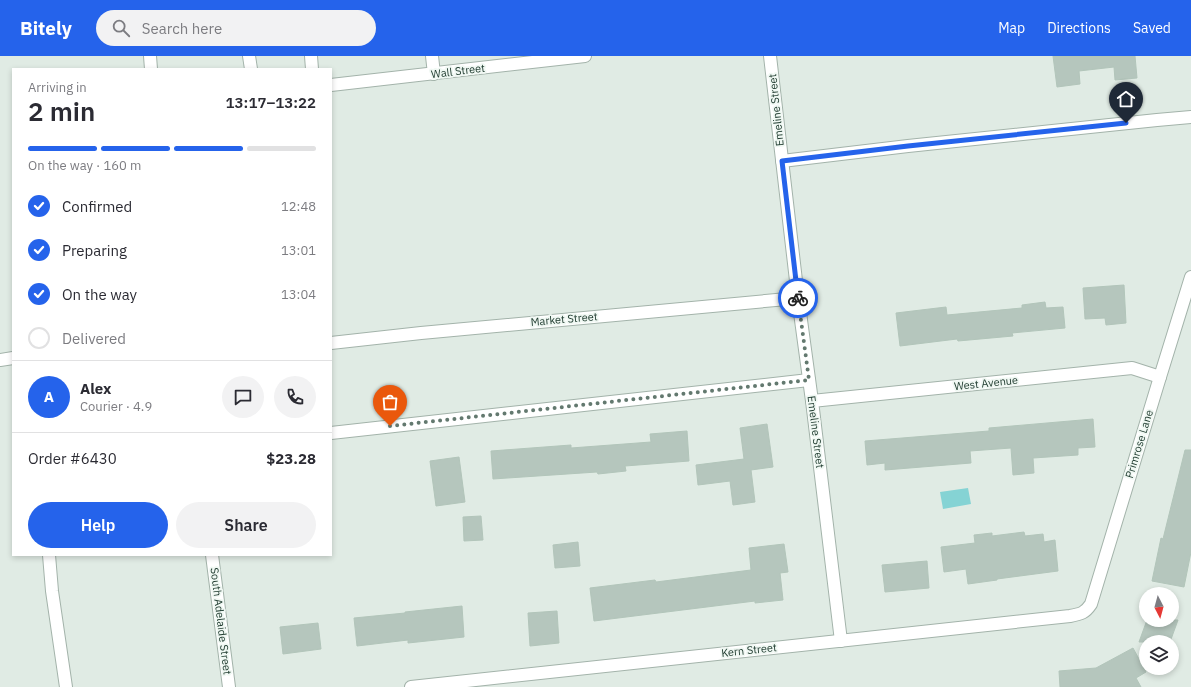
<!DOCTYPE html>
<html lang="en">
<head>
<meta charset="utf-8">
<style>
  body { margin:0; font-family:"IBM Plex Sans",sans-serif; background:#f2f2f3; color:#2b2b33; height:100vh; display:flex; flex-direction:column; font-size:15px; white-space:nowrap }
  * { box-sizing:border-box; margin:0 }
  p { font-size:13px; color:#7c7c81 }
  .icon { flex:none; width:22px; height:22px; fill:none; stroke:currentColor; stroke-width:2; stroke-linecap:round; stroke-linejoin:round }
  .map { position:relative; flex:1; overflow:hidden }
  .details { position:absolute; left:12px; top:12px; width:320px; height:488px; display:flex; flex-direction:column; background:#fff; border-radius:0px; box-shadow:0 2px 6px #0003 }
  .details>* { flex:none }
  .needle { width:26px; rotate:174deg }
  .buttons { position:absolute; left:1139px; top:531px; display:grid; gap:8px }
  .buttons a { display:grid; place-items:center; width:40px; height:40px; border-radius:50%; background:#fff; box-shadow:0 2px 6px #0003; font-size:20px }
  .pin { position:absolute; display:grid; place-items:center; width:34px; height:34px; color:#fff; margin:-41px -17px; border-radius:50% 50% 50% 0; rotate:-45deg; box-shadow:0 0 4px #0007 }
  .pin .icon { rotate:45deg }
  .courier { position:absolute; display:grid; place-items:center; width:40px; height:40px; margin:-20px; border:3px solid #2563eb; border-radius:50%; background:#fff; color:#222; box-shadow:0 1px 5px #0007 }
  .summary em { font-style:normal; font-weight:600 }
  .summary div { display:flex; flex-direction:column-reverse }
  .summary { display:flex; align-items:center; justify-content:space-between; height:68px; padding:0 16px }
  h1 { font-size:26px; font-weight:600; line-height:30px }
  .bar { display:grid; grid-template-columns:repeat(4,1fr); gap:6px 4px; align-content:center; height:48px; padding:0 16px }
  .bar i { height:5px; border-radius:3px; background:#e1e1e2 }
  .bar .current { background:#2563eb }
  .bar p { grid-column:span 4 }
  .line { display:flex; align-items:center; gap:10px; padding:0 16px; border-top:1px solid #e1e1e2 }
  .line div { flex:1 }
  .round { display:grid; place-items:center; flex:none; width:42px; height:42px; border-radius:21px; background:#f2f2f3 }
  ol { padding:0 16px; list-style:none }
  li { display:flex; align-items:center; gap:12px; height:44px }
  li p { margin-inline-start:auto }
  li .icon { padding:4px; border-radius:50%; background:#2563eb; color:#fff; stroke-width:4 }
  li:last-child { color:#7c7c81 }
  li i { width:22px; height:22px; border:2px solid #e1e1e2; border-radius:50% }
  .primary-button { display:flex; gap:8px; margin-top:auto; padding:8px 16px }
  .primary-button a { flex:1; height:46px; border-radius:24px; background:#2563eb; color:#fff; font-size:16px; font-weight:600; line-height:46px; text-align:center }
  .primary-button a+a { background:#f2f2f3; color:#2b2b33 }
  header { display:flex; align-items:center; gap:24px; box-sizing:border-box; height:56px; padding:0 20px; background:#2563eb; color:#fff }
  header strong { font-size:19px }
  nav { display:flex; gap:22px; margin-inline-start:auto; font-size:14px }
  .search { width:280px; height:36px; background:#f2f2f3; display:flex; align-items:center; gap:10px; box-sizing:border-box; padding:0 14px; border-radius:22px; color:#7c7c81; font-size:15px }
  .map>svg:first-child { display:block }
  .water { fill:#85d3d4 }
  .building { fill:#b5c6bd; stroke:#b2c5ba }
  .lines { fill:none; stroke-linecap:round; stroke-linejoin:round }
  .minor-casing { stroke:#a3b3aa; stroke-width:14 }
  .minor { stroke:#fff; stroke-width:12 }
  .done { stroke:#63796f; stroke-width:4; stroke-dasharray:0 7.2 }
  .route { stroke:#2563eb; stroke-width:5 }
  .labels { text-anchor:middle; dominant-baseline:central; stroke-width:3.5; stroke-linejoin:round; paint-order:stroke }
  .street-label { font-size:11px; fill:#203c30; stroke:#f0f8f3 }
</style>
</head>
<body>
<header>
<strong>Bitely</strong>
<div class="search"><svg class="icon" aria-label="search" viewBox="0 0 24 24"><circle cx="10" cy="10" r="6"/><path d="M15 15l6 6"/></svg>Search here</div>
<nav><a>Map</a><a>Directions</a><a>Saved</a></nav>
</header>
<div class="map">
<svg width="1191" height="631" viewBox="0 0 1191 631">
  <rect width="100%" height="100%" fill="#e0ebe4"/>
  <polygon class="water" points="968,432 971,448 943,453 940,436"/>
  <g class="building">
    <polygon points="1053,0 1135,0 1137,22 1115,24 1114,11 1079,15 1080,28 1057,31"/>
    <polygon points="1124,229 1126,267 1106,269 1105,262 1085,263 1083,232"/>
    <polygon points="1045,246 1046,252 1063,251 1065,272 1012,277 1013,280 958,285 957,283 900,290 896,257 946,251 947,259 1022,252 1022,249"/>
    <polygon points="1093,363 1095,391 1078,392 1078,399 1033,402 1034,417 1013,419 1011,392 970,395 971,407 885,414 885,407 867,409 865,385 989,375 989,372"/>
    <polygon points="767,368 773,411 751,414 755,446 733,449 730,425 698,429 696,409 744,403 740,372"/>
    <polygon points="687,375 689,405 625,410 626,415 598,418 597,416 493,423 491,395 571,389 571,392 651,386 650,378"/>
    <polygon points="1185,394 1191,394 1191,496 1184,531 1152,525 1161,482 1163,483"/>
    <polygon points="459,401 465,446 436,450 430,405"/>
    <polygon points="481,460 483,484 464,485 463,461"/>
    <polygon points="1024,476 1025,480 1043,478 1044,486 1055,484 1058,515 997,523 997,524 968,528 966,513 944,516 941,491 975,487 974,479 992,477 992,480"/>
    <polygon points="578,486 580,510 555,512 553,489"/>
    <polygon points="784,488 788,516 780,517 783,544 755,547 755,545 594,565 590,532 655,524 656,526 751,514 749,492"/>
    <polygon points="927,505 929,532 885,536 882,509"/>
    <polygon points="462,550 464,581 408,587 408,584 357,590 354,562 405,557 405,556"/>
    <polygon points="557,555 559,587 530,590 528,557"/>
    <polygon points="1147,564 1178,564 1170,586 1139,586"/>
    <polygon points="318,567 321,593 283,598 280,571"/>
    <polygon points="1133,592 1146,616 1136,622 1141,631 1060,631 1059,615 1096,612"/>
  </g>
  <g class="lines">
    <g class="minor-casing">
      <g id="minor">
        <polyline points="150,0 151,13"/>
        <polyline points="249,0 251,13"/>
        <polyline points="311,0 312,13"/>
        <polyline points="432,0 434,18"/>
        <polyline points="770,0 798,242 812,345 841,585"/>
        <polyline points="331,29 585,0"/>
        <polyline points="782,105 908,90 1157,64 1191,61"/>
        <polyline points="331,287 421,277 798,242"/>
        <polyline points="0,304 13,302"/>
        <polyline points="812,345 1132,312 1160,321"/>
        <path d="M331 377C490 358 650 343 809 324"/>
        <polyline points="49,499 52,535 66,631"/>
        <polyline points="212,499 229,631"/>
        <path d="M411 631 1070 560C1081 558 1085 557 1091 548L1160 321 1191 221"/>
      </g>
    </g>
    <use href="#minor" class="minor"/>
  </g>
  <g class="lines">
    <polyline class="done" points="390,370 809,324 798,242"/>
    <polyline class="route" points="798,242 782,105 908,90 1126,67"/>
  </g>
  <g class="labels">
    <g class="street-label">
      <text transform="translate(458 15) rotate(-7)">Wall Street</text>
      <text transform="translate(776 54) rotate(-96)">Emeline Street</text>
      <text transform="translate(564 263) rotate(-5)">Market Street</text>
      <text transform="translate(986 327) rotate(-6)">West Avenue</text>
      <text transform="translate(816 376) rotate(83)">Emeline Street</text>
      <text transform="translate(1139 388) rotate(-73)">Primrose Lane</text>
      <text transform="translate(221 565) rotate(83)">South Adelaide Street</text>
      <text transform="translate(749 594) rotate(-6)">Kern Street</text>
    </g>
  </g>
</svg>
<div class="buttons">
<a><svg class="needle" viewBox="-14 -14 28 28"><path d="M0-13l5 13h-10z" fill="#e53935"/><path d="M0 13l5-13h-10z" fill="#7c7c81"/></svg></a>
<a><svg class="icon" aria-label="layers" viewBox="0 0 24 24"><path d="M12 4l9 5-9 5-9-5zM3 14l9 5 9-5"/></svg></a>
</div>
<div class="pin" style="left:390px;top:370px;background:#ea580c"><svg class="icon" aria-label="bag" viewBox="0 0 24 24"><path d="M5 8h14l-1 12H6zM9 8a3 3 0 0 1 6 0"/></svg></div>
<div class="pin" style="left:1126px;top:67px;background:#1f2937"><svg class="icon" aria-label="home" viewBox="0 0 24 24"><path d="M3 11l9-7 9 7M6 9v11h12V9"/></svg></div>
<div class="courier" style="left:798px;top:242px"><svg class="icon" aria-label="bike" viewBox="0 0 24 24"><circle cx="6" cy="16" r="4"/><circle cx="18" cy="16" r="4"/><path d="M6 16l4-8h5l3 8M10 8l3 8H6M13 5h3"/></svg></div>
<section class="details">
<div class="summary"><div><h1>2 min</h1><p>Arriving in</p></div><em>13:17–13:22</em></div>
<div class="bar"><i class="current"></i><i class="current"></i><i class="current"></i><i></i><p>On the way · 160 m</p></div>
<ol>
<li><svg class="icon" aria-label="check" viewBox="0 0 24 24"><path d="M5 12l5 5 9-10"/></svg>Confirmed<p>12:48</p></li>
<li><svg class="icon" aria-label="check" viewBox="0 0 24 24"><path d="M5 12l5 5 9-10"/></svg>Preparing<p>13:01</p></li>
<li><svg class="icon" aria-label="check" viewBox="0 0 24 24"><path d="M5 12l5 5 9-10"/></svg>On the way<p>13:04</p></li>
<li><i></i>Delivered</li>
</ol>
<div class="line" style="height:72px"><b class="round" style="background:#2563eb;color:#fff">A</b><div><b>Alex</b><p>Courier · 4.9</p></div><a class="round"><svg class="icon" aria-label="chat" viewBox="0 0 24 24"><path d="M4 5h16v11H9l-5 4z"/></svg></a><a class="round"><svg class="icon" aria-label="phone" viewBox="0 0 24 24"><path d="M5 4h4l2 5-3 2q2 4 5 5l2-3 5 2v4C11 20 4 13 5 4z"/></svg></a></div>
<div class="line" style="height:52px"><div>Order #6430</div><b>$23.28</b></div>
<div class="primary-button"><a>Help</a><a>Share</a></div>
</section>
</div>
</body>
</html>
